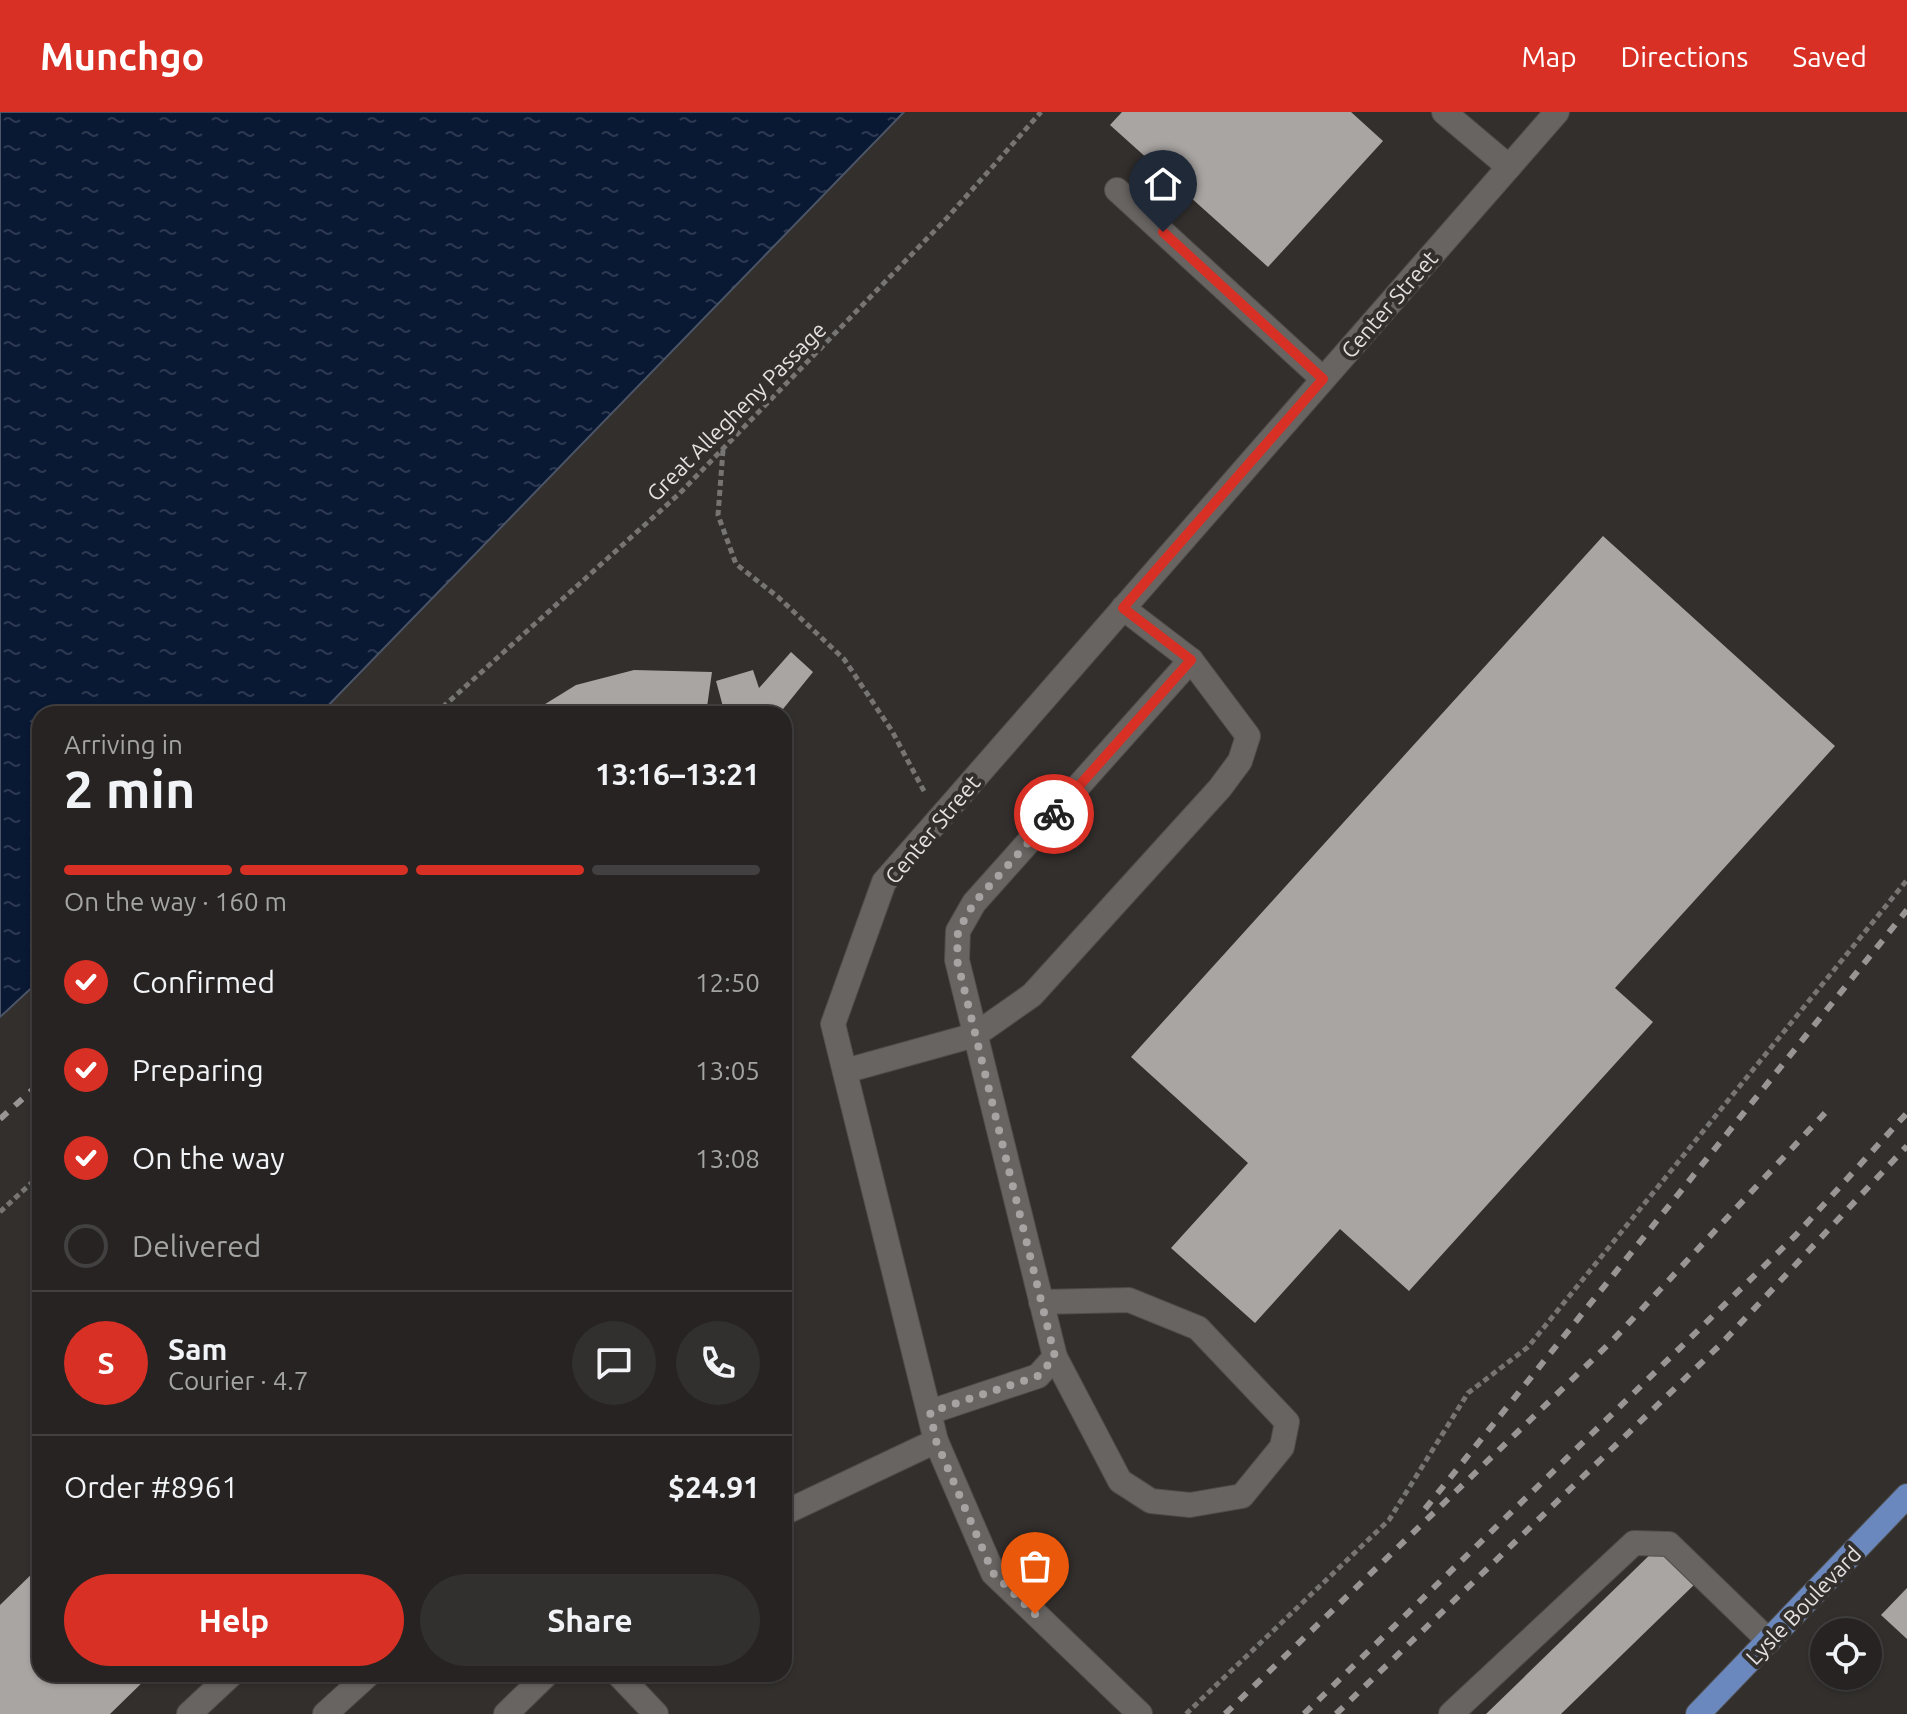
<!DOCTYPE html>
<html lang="en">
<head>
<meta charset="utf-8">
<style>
  body { margin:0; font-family:Ubuntu,sans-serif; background:#322f2f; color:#f1f3f6; height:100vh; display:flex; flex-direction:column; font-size:30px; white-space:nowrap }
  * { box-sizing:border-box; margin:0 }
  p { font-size:26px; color:#a4a4a5 }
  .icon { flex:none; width:44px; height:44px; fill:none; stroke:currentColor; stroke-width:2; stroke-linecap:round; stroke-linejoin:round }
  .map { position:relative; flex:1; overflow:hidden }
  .panel { position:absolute; left:32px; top:594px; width:760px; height:976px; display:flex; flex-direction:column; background:#262322; border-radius:24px; box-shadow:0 2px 6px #0004,0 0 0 2px #424040 }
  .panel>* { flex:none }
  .buttons { position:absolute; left:1810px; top:1506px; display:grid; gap:16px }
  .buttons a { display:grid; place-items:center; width:72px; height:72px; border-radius:50%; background:#262322; box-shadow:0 2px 6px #0004,0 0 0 2px #424040; font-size:40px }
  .pin { position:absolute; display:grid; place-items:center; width:68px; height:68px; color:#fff; margin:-82px -34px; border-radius:50% 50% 50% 0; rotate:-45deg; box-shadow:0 0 8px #0007 }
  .pin .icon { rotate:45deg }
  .courier { position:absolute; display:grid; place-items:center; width:80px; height:80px; margin:-40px; border:6px solid #d93025; border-radius:50%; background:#fff; color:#222; box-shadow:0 2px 10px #0007 }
  .head em { font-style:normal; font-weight:700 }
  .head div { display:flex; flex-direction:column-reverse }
  .head { display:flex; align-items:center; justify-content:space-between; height:136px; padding:0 32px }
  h1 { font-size:52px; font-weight:700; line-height:60px }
  .bar { display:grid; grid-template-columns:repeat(4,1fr); gap:12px 8px; align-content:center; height:96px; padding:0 32px }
  .bar i { height:10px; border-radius:6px; background:#424040 }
  .bar .selected { background:#d93025 }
  .bar p { grid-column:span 4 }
  .line { display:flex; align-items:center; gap:20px; padding:0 32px; border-top:2px solid #424040 }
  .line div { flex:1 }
  .round { display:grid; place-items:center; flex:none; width:84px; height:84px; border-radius:42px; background:#322f2f }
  ol { padding:0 32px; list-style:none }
  li { display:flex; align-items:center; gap:24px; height:88px }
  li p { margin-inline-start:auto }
  li .icon { padding:8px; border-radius:50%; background:#d93025; color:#fff; stroke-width:4 }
  li:last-child { color:#a4a4a5 }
  li i { width:44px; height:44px; border:4px solid #424040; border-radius:50% }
  .cta { display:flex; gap:16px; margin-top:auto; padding:16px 32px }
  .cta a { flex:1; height:92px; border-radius:48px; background:#d93025; color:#fff; font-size:32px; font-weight:700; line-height:92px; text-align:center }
  .cta a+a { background:#322f2f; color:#f1f3f6 }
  header { display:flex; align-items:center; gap:48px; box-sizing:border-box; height:112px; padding:0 40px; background:#d93025; color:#fff }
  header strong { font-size:38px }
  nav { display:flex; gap:44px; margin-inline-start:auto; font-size:28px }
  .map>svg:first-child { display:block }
  .water { fill:url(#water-ripples); stroke:#4b5567; stroke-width:2 }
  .building { fill:#a9a5a3 }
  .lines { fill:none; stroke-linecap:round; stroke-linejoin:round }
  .minor-casing { stroke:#4f4c4a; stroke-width:26 }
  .major-casing { stroke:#4f4c4a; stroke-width:26 }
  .path { stroke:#777573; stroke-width:5; stroke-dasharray:6 4; stroke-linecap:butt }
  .minor { stroke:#686462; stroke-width:24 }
  .major { stroke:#6a88be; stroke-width:24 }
  .rail { stroke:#989594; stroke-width:6; stroke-dasharray:10 10; stroke-linecap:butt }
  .done { stroke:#a6a3a2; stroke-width:8; stroke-dasharray:0 14.4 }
  .route { stroke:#d93025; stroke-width:10 }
  .labels { text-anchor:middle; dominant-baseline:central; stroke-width:8; stroke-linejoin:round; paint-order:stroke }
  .street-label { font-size:22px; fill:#e4e2e1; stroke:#322f2d }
</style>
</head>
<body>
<header>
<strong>Munchgo</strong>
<nav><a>Map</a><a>Directions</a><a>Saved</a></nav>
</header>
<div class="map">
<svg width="1907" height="1602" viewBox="0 0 1907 1602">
  <defs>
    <pattern id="water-ripples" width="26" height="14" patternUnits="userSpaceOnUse" patternTransform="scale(2)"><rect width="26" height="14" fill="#091833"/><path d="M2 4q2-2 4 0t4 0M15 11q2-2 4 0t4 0" fill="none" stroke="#2d3950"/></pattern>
  </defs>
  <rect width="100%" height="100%" fill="#322f2d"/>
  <polygon class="water" points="0,0 904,0 320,602 40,602 40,868 0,905"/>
  <g class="building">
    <polygon points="1122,0 1351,0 1383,29 1268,155 1110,13"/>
    <polygon points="1603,424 1835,634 1615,876 1653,910 1409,1179 1340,1117 1255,1211 1171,1136 1248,1051 1131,945"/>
    <polygon points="791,540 813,560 779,602 725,602 716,569 753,558 759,576"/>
    <polygon points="634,558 712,560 706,602 529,602 576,573"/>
    <polygon points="1661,1432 1698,1469 1561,1602 1486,1602"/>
    <polygon points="40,1454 40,1562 151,1562 110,1602 0,1602 0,1493"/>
    <polygon points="1907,1476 1907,1527 1881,1503"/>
  </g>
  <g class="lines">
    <g class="minor-casing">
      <g id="minor">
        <polyline points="1444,0 1509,55"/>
        <polyline points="1117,78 1323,267"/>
        <polyline points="845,959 975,923 1032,883 1220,676 1240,649 1248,624 1191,548"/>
        <polyline points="1041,1190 1129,1188 1198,1216 1287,1310 1282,1335 1242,1384 1190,1393 1151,1389 1120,1369 1055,1245"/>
        <polyline points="930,1300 1038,1264 1055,1245 957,848 958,819 974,791 1191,548 1123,496"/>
        <polyline points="784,1401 936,1329"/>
        <polyline points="618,1562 656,1602"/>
        <polyline points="189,1602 232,1562"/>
        <polyline points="325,1602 369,1562"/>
        <polyline points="506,1602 547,1562"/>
        <polyline points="1140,1602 993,1461 936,1329 833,912 884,770 1557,0"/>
        <polyline points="1451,1602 1634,1431 1669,1432 1769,1529"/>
      </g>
    </g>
    <g class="major-casing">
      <polyline id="major" points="1698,1602 1907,1384"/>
    </g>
    <g class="path">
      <polyline points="723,338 718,403 736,452 778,485 844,547 892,619 925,681"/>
      <polyline points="435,602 679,382 947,106 1041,0"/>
      <polyline points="0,1100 40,1063"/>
      <polyline points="1186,1602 1389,1408 1468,1281 1528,1235 1907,768"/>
    </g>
    <use href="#minor" class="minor"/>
    <use href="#major" class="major"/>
    <g class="rail">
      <polyline points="0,1007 40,971"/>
      <polyline points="1425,1397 1907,798"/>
      <polyline points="1225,1602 1612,1229 1825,1001"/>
      <polyline points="1304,1602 1796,1123 1907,1001"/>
      <polyline points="1336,1602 1722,1231 1907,1034"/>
    </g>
  </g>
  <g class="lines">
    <polyline class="done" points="1035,1502 993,1461 936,1329 930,1300 1038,1264 1055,1245 957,848 958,819 974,791 1054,702"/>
    <polyline class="route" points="1054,702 1191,548 1123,496 1323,267 1163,120"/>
  </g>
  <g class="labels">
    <g class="street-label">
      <text transform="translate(1389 192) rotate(-49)">Center Street</text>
      <text transform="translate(736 299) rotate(-45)">Great Allegheny Passage</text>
      <text transform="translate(932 717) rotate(-50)">Center Street</text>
      <text transform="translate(1803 1493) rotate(-46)">Lysle Boulevard</text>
    </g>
  </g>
</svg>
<div class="buttons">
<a><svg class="icon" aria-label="locate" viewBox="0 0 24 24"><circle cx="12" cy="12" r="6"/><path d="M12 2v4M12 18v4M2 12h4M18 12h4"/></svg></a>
</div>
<div class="pin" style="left:1035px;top:1502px;background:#ea580c"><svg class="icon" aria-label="bag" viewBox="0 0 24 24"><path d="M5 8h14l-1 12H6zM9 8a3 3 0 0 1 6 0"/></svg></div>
<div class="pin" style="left:1163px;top:120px;background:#1f2937"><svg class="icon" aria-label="home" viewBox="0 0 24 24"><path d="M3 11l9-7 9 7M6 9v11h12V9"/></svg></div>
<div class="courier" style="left:1054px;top:702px"><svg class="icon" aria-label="bike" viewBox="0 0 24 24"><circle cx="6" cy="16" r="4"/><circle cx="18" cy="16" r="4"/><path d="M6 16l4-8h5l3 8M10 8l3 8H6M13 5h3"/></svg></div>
<section class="panel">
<div class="head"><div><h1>2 min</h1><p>Arriving in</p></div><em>13:16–13:21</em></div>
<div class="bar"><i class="selected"></i><i class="selected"></i><i class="selected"></i><i></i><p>On the way · 160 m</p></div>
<ol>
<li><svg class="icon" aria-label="check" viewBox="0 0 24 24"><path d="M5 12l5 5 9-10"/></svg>Confirmed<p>12:50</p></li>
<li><svg class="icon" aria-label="check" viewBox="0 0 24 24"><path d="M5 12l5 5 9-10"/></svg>Preparing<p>13:05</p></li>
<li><svg class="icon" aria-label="check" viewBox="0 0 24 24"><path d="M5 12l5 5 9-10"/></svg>On the way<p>13:08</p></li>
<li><i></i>Delivered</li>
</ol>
<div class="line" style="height:144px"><b class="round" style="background:#d93025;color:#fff">S</b><div><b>Sam</b><p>Courier · 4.7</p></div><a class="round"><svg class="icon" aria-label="chat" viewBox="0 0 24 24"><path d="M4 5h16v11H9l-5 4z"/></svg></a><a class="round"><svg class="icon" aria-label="phone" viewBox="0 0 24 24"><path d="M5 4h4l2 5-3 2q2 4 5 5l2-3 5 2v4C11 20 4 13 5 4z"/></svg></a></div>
<div class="line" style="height:104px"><div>Order #8961</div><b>$24.91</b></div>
<div class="cta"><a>Help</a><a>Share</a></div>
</section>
</div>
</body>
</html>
